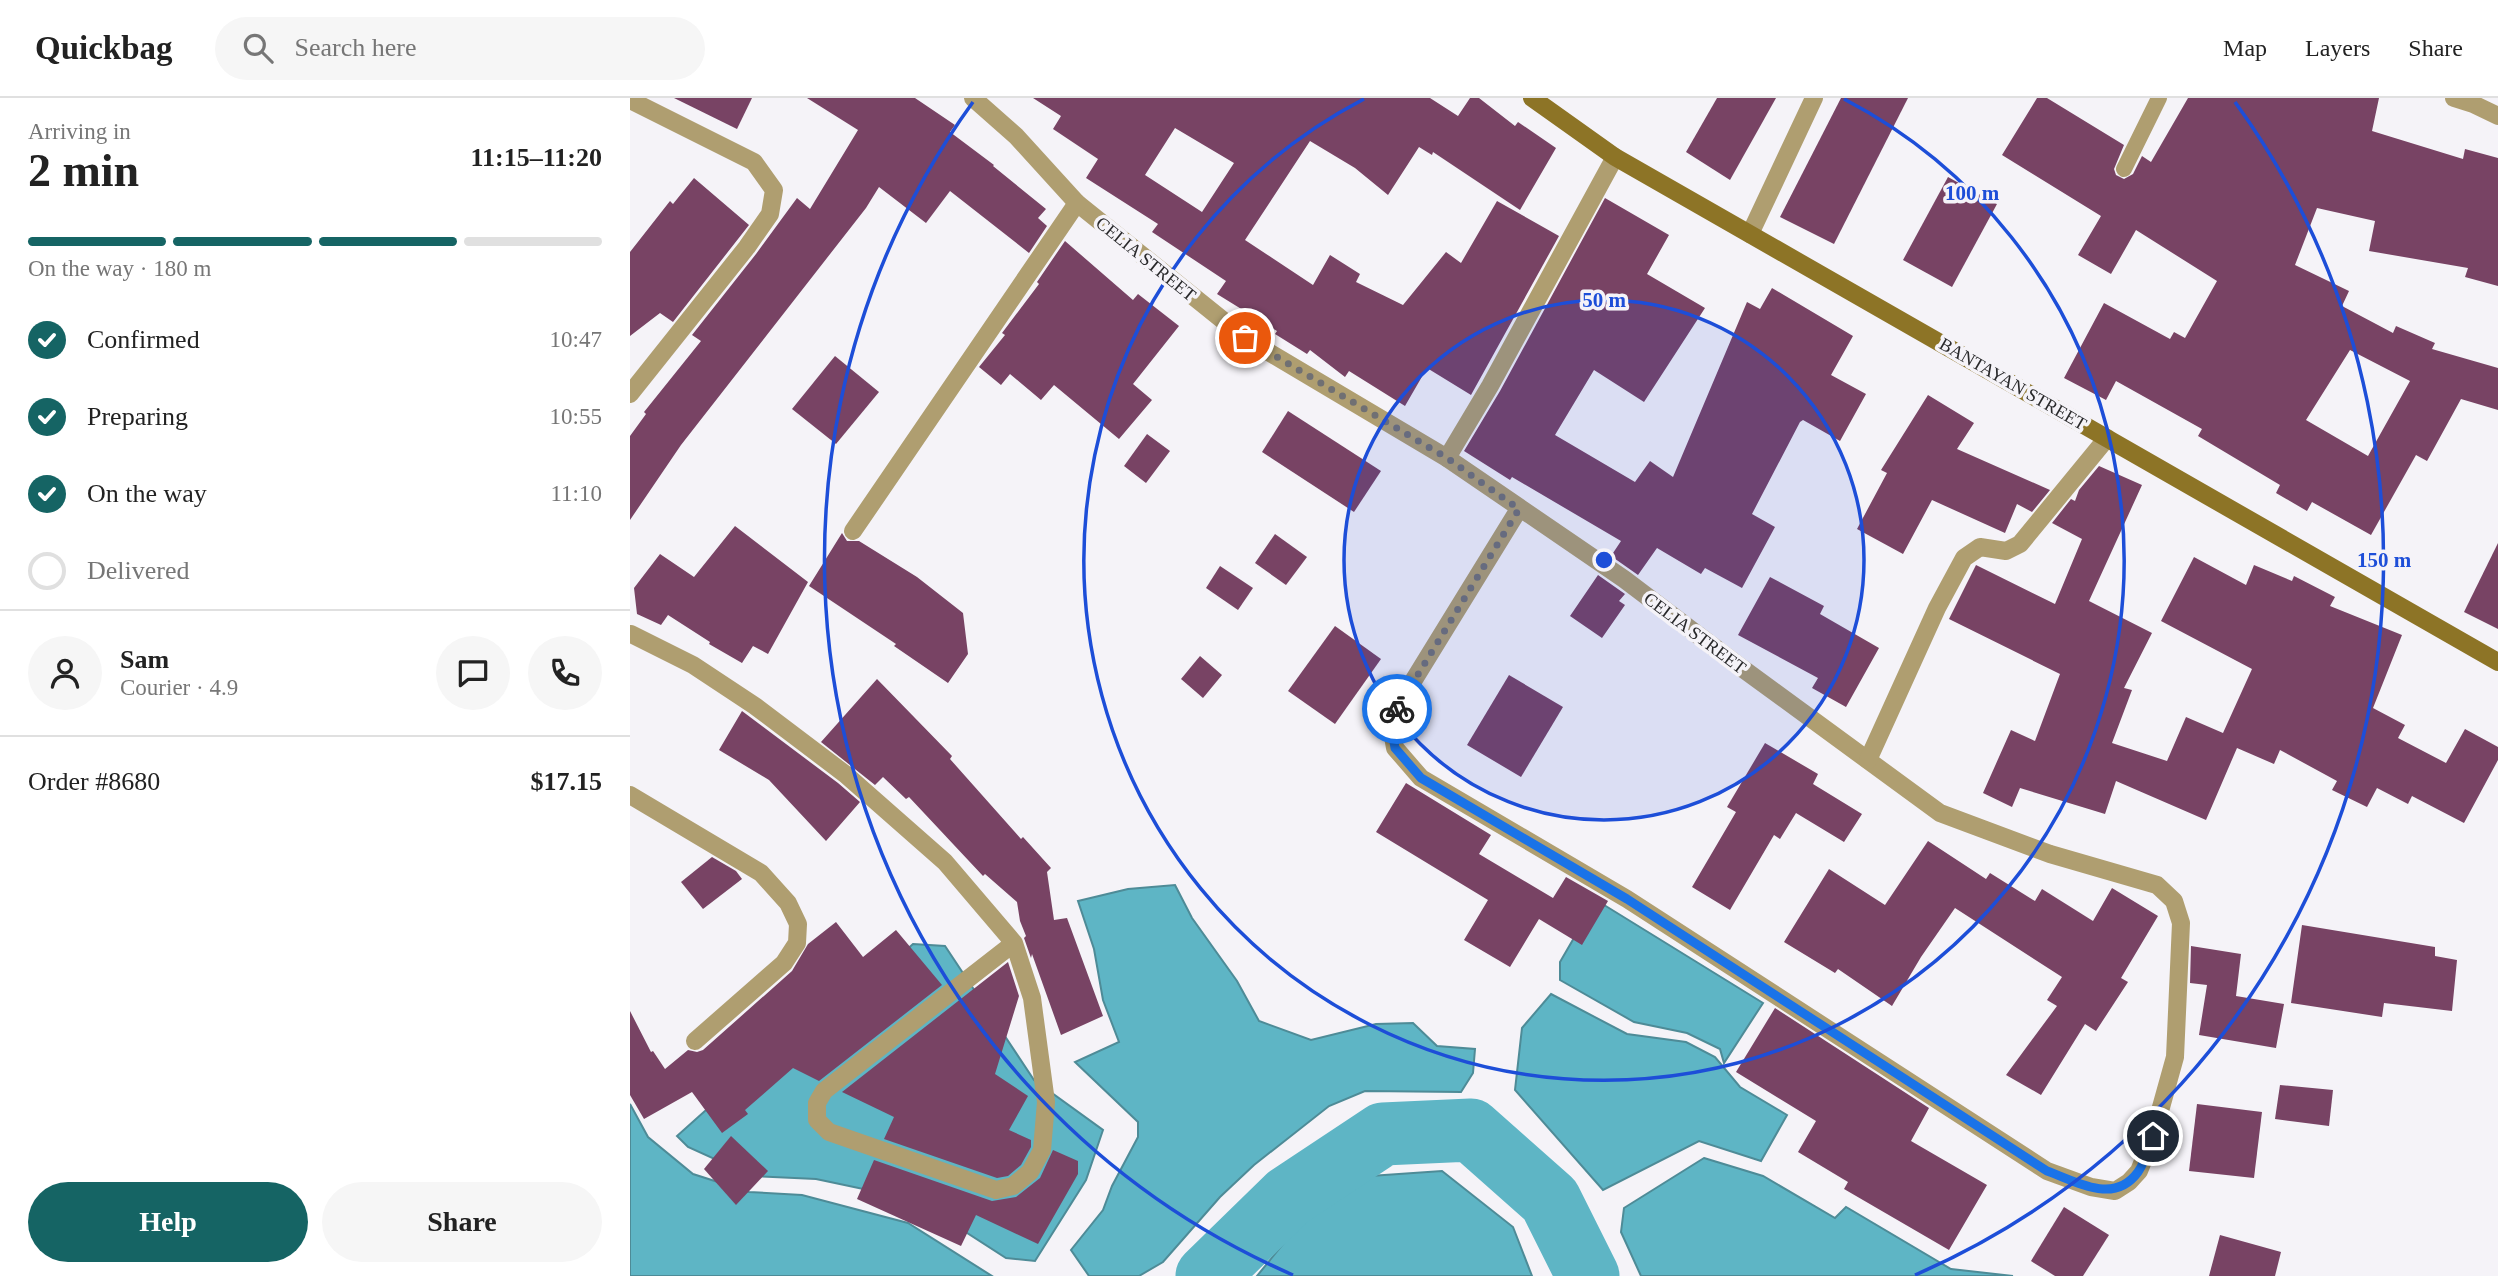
<!DOCTYPE html>
<html lang="en">
<head>
<meta charset="utf-8">
<style>
  body { margin:0; font-family:Georgia,serif; background:#f6f6f6; color:#222; height:100vh; display:flex; flex-direction:column; font-size:26px; white-space:nowrap }
  * { box-sizing:border-box; margin:0 }
  p { font-size:23px; color:#767676 }
  .icon { flex:none; width:38px; height:38px; fill:none; stroke:currentColor; stroke-width:2; stroke-linecap:round; stroke-linejoin:round }
  .map { position:relative; flex:1; overflow:hidden }
  .side { display:flex; flex-direction:column; background:#fff; width:630px }
  .side>* { flex:none }
  .pin { position:absolute; display:grid; place-items:center; width:60px; height:60px; color:#fff; margin:-30px; border:4px solid #fff; border-radius:50%; box-shadow:0 2px 7px #0007 }
  .courier { position:absolute; display:grid; place-items:center; width:70px; height:70px; margin:-35px; border:5px solid #1a73e8; border-radius:50%; background:#fff; color:#222; box-shadow:0 2px 9px #0007 }
  .summary em { font-style:normal; font-weight:700 }
  .summary div { display:flex; flex-direction:column-reverse }
  .summary { display:flex; align-items:center; justify-content:space-between; height:119px; padding:0 28px }
  h1 { font-size:46px; font-weight:700; line-height:52px }
  .bar { display:grid; grid-template-columns:repeat(4,1fr); gap:10px 7px; align-content:center; height:84px; padding:0 28px }
  .bar i { height:9px; border-radius:5px; background:#e0e0e0 }
  .bar .current { background:#156464 }
  .bar p { grid-column:span 4 }
  .line { display:flex; align-items:center; gap:18px; padding:0 28px; border-top:2px solid #e0e0e0 }
  .line div { flex:1 }
  .round { display:grid; place-items:center; flex:none; width:74px; height:74px; border-radius:37px; background:#f6f6f6 }
  ol { padding:0 28px; list-style:none }
  li { display:flex; align-items:center; gap:21px; height:77px }
  li p { margin-inline-start:auto }
  li .icon { padding:7px; border-radius:50%; background:#156464; color:#fff; stroke-width:4 }
  li:last-child { color:#767676 }
  li i { width:38px; height:38px; border:4px solid #e0e0e0; border-radius:50% }
  .cta { display:flex; gap:14px; margin-top:auto; padding:14px 28px }
  .cta a { flex:1; height:80px; border-radius:42px; background:#156464; color:#fff; font-size:28px; font-weight:700; line-height:80px; text-align:center }
  .cta a+a { background:#f6f6f6; color:#222 }
  header { display:flex; align-items:center; gap:42px; box-sizing:border-box; height:98px; padding:0 35px; background:#fff; border-bottom:2px solid #e0e0e0 }
  header strong { font-size:33px }
  nav { display:flex; gap:38px; margin-inline-start:auto; font-size:24px }
  .search { width:490px; height:63px; background:#f6f6f6; display:flex; align-items:center; gap:18px; box-sizing:border-box; padding:0 24px; border-radius:38px; color:#767676; font-size:26px }
  main { display:flex; flex:1; min-height:0 }
  .map>svg:first-child { display:block }
  .water { fill:#5eb5c5; stroke:#4e8b97; stroke-width:2 }
  .lines { fill:none; stroke-linecap:round; stroke-linejoin:round }
  .river { stroke:#5eb5c5; stroke-width:63 }
  .building { fill:#784364; fill-rule:evenodd }
  .lane { stroke:#af9e70; stroke-width:16 }
  .street { stroke:#af9e70; stroke-width:18 }
  .secondary { stroke:#8d7426; stroke-width:18 }
  .done { stroke:#707073; stroke-width:7; stroke-dasharray:0 12.6 }
  .route { stroke:#1a73e8; stroke-width:9 }
  .ring { fill:none; stroke:#1d4ed8; stroke-width:3.5 }
  .labels { text-anchor:middle; dominant-baseline:central; stroke-width:7; stroke-linejoin:round; paint-order:stroke }
  .street-label { font-size:18px; fill:#29292b; stroke:#f5f3f8 }
  .centre { fill:#1d4ed8; stroke:#f5f3f8; stroke-width:3.5 }
  .ring-label { font-size:21px; text-anchor:middle; font-weight:bold; fill:#1d4ed8; stroke:#f5f3f8; stroke-width:7; stroke-linejoin:round; paint-order:stroke }
</style>
</head>
<body>
<header>
<strong>Quickbag</strong>
<div class="search"><svg class="icon" aria-label="search" viewBox="0 0 24 24"><circle cx="10" cy="10" r="6"/><path d="M15 15l6 6"/></svg>Search here</div>
<nav><a>Map</a><a>Layers</a><a>Share</a></nav>
</header>
<main>
<section class="side">
<div class="summary"><div><h1>2 min</h1><p>Arriving in</p></div><em>11:15–11:20</em></div>
<div class="bar"><i class="current"></i><i class="current"></i><i class="current"></i><i></i><p>On the way · 180 m</p></div>
<ol>
<li><svg class="icon" aria-label="check" viewBox="0 0 24 24"><path d="M5 12l5 5 9-10"/></svg>Confirmed<p>10:47</p></li>
<li><svg class="icon" aria-label="check" viewBox="0 0 24 24"><path d="M5 12l5 5 9-10"/></svg>Preparing<p>10:55</p></li>
<li><svg class="icon" aria-label="check" viewBox="0 0 24 24"><path d="M5 12l5 5 9-10"/></svg>On the way<p>11:10</p></li>
<li><i></i>Delivered</li>
</ol>
<div class="line" style="height:126px"><a class="round"><svg class="icon" aria-label="person" viewBox="0 0 24 24"><circle cx="12" cy="8" r="4"/><path d="M4 21q1-7 8-7t8 7"/></svg></a><div><b>Sam</b><p>Courier · 4.9</p></div><a class="round"><svg class="icon" aria-label="chat" viewBox="0 0 24 24"><path d="M4 5h16v11H9l-5 4z"/></svg></a><a class="round"><svg class="icon" aria-label="phone" viewBox="0 0 24 24"><path d="M5 4h4l2 5-3 2q2 4 5 5l2-3 5 2v4C11 20 4 13 5 4z"/></svg></a></div>
<div class="line" style="height:91px"><div>Order #8680</div><b>$17.15</b></div>
<div class="cta"><a>Help</a><a>Share</a></div>
</section>
<div class="map">
<svg width="1868" height="1178" viewBox="0 0 1868 1178">
  <rect width="100%" height="100%" fill="#f5f3f8"/>
  <g class="water">
    <polygon points="545,787 562,820 607,883 629,923 681,942 746,926 783,925 807,948 845,951 843,975 831,994 735,993 699,1008 624,1067 590,1099 533,1164 509,1178 459,1178 441,1152 473,1112 482,1088 508,1039 508,1024 445,964 489,944 473,902 464,851 448,803 498,791"/>
    <polygon points="966,802 1133,905 1094,965 1090,951 1057,935 1004,924 930,882 930,864"/>
    <polygon points="283,846 315,848 404,982 473,1032 456,1082 405,1163 376,1160 306,1115 257,1096 186,1081 122,1078 58,1049 47,1038 76,1012 128,984"/>
    <polygon points="921,896 997,936 1056,944 1085,959 1110,989 1157,1017 1131,1063 1069,1043 973,1092 885,992 892,930"/>
    <polygon points="0,1006 18,1039 63,1076 119,1094 172,1097 278,1125 362,1178 0,1178"/>
    <polygon points="1074,1060 1133,1078 1205,1120 1216,1109 1321,1171 1383,1178 1011,1178 991,1134 994,1110"/>
    <polygon points="812,1073 883,1129 902,1178 627,1178 675,1119 740,1078"/>
  </g>
  <g class="lines">
    <polyline class="river" points="577,1178 658,1099 753,1036 841,1032 920,1102 958,1178"/>
  </g>
  <g class="building">
    <polygon points="44,0 122,0 107,31"/>
    <polygon points="177,0 285,0 325,27 320,34 364,67 363,68 416,111 408,120 417,128 399,155 320,93 296,125 249,89 236,110 51,347 0,422 0,338 16,316 14,314 71,243 62,237 126,156 167,100 180,111 228,32"/>
    <path d="M403 0H800L828 18 840 0H849L885 28 888 24 926 50 890 112 803 54 802 57 789 49 758 97 725 70 680 43 615 142 683 187 700 157 730 176 726 184 773 207 816 154 831 165 867 103 929 138 841 297 797 270 775 308 719 273 715 279 680 252 677 256 645 236 647 233 587 196 596 183 522 134 528 126 456 80 468 61 423 31 431 18ZM545 30 604 65 572 114 515 77Z"/>
    <polygon points="1087,0 1146,0 1100,82 1056,54"/>
    <polygon points="1211,0 1278,0 1204,146 1150,119"/>
    <path d="M1407 0H1417L1494 47 1484 71 1486 77 1494 81 1503 76 1512 58 1521 64 1558 0H1749L1742 33 1833 61 1835 51 1868 60V188L1835 179 1838 170 1739 153 1745 123 1687 110 1665 167 1719 193 1712 208 1763 235 1766 228 1805 245 1802 251 1868 270V312L1831 301 1797 363 1786 357 1741 437 1682 404 1677 413 1646 395 1650 387 1568 338 1572 331 1486 283 1476 302 1434 280 1474 205 1540 241 1544 234 1555 240 1587 183 1506 132 1481 176 1448 157 1471 118 1372 57ZM1720 252 1780 283 1738 358 1676 322Z"/>
    <polygon points="1318,79 1367,106 1322,189 1273,162"/>
    <polygon points="64,80 119,127 43,224 30,215 0,238 0,154 40,103 43,106"/>
    <polygon points="975,100 1039,137 1017,176 1075,210 1014,304 964,272 925,337 1005,384 1020,363 1043,379 1117,204 1130,211 1142,190 1223,238 1201,277 1236,296 1210,343 1173,322 1170,324 1122,416 1145,429 1112,490 1075,470 1071,476 1027,450 1008,477 981,458 991,443 882,379 880,382 834,353 870,293"/>
    <polygon points="435,143 503,202 508,196 549,228 503,286 522,302 489,341 424,287 411,302 380,276 371,287 349,269 375,237 372,235 409,186 407,184"/>
    <polygon points="205,258 249,294 206,346 162,311"/>
    <polygon points="1298,297 1344,325 1327,351 1420,392 1402,414 1387,406 1375,435 1302,402 1273,456 1227,431 1257,375 1251,372"/>
    <polygon points="658,313 751,373 724,414 632,354"/>
    <polygon points="517,336 540,353 516,385 494,368"/>
    <polygon points="1469,368 1512,387 1459,503 1522,535 1494,590 1502,592 1482,645 1537,663 1556,619 1593,635 1622,571 1531,523 1564,459 1616,487 1624,467 1662,483 1664,478 1705,499 1700,508 1772,537 1743,610 1775,627 1768,640 1816,665 1835,631 1868,649 1868,662 1834,725 1782,698 1778,706 1747,690 1737,709 1702,692 1707,683 1650,652 1644,666 1607,650 1576,722 1486,683 1475,716 1390,690 1382,709 1353,695 1381,632 1405,643 1430,576 1319,521 1346,467 1425,506 1452,441 1422,425 1441,401 1445,403 1449,392"/>
    <polygon points="105,428 178,484 138,556 123,548 112,565 79,546 80,544 38,517 31,527 7,516 4,490 30,456 64,479"/>
    <polygon points="212,435 217,443 229,443 287,479 333,515 338,556 318,585 264,548 266,546 179,488"/>
    <polygon points="645,436 677,459 656,487 625,465"/>
    <polygon points="1868,445 1868,531 1834,514"/>
    <polygon points="590,468 623,490 608,512 576,490"/>
    <polygon points="968,477 995,496 989,503 995,507 972,540 940,518"/>
    <polygon points="1140,479 1194,508 1190,516 1249,550 1216,609 1182,590 1188,580 1108,537"/>
    <polygon points="705,528 751,561 705,626 658,593"/>
    <polygon points="570,558 592,577 573,600 551,581"/>
    <polygon points="879,577 933,609 891,679 837,647"/>
    <polygon points="247,581 322,658 320,661 391,741 393,739 421,770 417,774 424,822 437,820 473,918 431,937 402,856 401,860 394,840 396,838 390,823 387,804 355,776 353,778 279,699 276,701 253,679 245,687 191,644"/>
    <polygon points="112,613 208,685 230,704 196,743 139,682 89,652"/>
    <polygon points="1135,645 1188,676 1183,686 1232,716 1214,744 1166,715 1150,741 1144,737 1100,812 1062,789 1106,714 1097,709"/>
    <polygon points="776,685 861,737 849,756 923,800 936,779 978,803 952,847 909,821 880,869 834,842 858,802 746,734"/>
    <polygon points="1298,743 1356,781 1360,775 1405,803 1412,791 1463,823 1482,790 1528,818 1491,880 1498,884 1466,933 1455,926 1411,997 1376,977 1427,908 1417,902 1432,879 1325,810 1291,859 1262,908 1208,871 1205,875 1154,844 1199,771 1255,807"/>
    <polygon points="82,759 106,773 112,781 73,811 51,784"/>
    <polygon points="206,824 233,859 266,832 312,887 189,983 163,970 115,1012 118,1016 92,1035 62,994 14,1021 0,997 0,913 21,954 23,953 35,971 58,952 67,954 73,952 162,873 178,846"/>
    <polygon points="1672,827 1805,849 1805,858 1827,862 1822,913 1754,905 1752,919 1661,905"/>
    <polygon points="1561,848 1611,856 1606,898 1654,906 1646,950 1569,937 1577,887 1560,885"/>
    <polygon points="378,864 389,898 365,976 398,998 379,1032 401,1042 401,1049 391,1067 378,1078 367,1080 254,1041 264,1019 212,994"/>
    <polygon points="1145,910 1299,1010 1281,1043 1357,1087 1319,1152 1214,1091 1218,1084 1168,1054 1186,1023 1106,974"/>
    <polygon points="1650,987 1703,992 1699,1028 1645,1021"/>
    <polygon points="1567,1006 1632,1014 1624,1080 1559,1073"/>
    <polygon points="101,1038 138,1073 106,1107 74,1071"/>
    <polygon points="423,1052 448,1063 448,1076 408,1146 346,1117 331,1148 227,1101 244,1062 362,1103 386,1099 410,1080"/>
    <polygon points="1434,1109 1479,1137 1453,1178 1425,1178 1401,1163"/>
    <polygon points="1590,1137 1651,1154 1645,1178 1579,1178"/>
  </g>
  <g class="lines">
    <polyline class="lane" points="1494,71 1529,0"/>
    <g class="street">
      <polyline points="343,0 386,38 447,105 615,240 817,360 994,481 1105,565 1310,715 1420,756 1527,787 1544,803 1551,825 1545,959 1523,1038 1509,1073 1499,1084 1485,1093 1461,1089 1417,1073 997,801 791,680 765,650 761,627 769,606 889,411"/>
      <polyline points="1824,0 1843,6 1868,18"/>
      <polyline points="0,2 124,64 144,92 140,116 117,149 0,296"/>
      <polyline points="1120,136 1184,0"/>
      <polyline points="817,360 860,288 985,59"/>
      <polyline points="223,433 447,105"/>
      <polyline points="1,536 63,567 125,608 215,676 315,764 384,845 402,900 416,1004 412,1052 400,1074 383,1088 366,1092 199,1034 187,1022 187,1005 194,993 384,845"/>
      <polyline points="1238,662 1307,510 1334,460 1350,449 1376,453 1390,446 1477,340"/>
      <polyline points="0,697 131,775 158,805 168,826 167,845 154,865 65,943"/>
    </g>
    <polyline class="secondary" points="902,0 985,59 1868,564"/>
  </g>
  <g class="lines">
    <polyline class="done" points="615,240 817,360 889,411 767,611"/>
    <path class="route" d="M767 611 761 626 765 650 791 680 997 801 1417 1073C1448 1084 1484 1107 1508 1074 1515 1064 1519 1050 1523 1038"/>
  </g>
  <circle cx="974" cy="462" r="260" fill="#1d4ed8" fill-opacity=".12"/>
  <g class="ring">
    <circle cx="974" cy="462" r="260"/>
    <path d="M1214 1A520 520 0 1 1 734 1"/>
    <path d="M663 1177A780 780 0 0 1 343 4M1605 4A780 780 0 0 1 1285 1177"/>
  </g>
  <g class="labels">
    <g class="street-label">
      <text transform="translate(516 161) rotate(39)">CELIA STREET</text>
      <text transform="translate(1383 286) rotate(30)">BANTAYAN STREET</text>
      <text transform="translate(1065 535) rotate(37)">CELIA STREET</text>
    </g>
  </g>
  <circle cx="974" cy="462" r="10" class="centre"/>
  <g class="ring-label">
    <text x="1342" y="102">100 m</text>
    <text x="974" y="209">50 m</text>
    <text x="1754" y="469">150 m</text>
  </g>
</svg>
<div class="pin" style="left:615px;top:240px;background:#ea580c"><svg class="icon" aria-label="bag" viewBox="0 0 24 24"><path d="M5 8h14l-1 12H6zM9 8a3 3 0 0 1 6 0"/></svg></div>
<div class="pin" style="left:1523px;top:1038px;background:#1f2937"><svg class="icon" aria-label="home" viewBox="0 0 24 24"><path d="M3 11l9-7 9 7M6 9v11h12V9"/></svg></div>
<div class="courier" style="left:767px;top:611px"><svg class="icon" aria-label="bike" viewBox="0 0 24 24"><circle cx="6" cy="16" r="4"/><circle cx="18" cy="16" r="4"/><path d="M6 16l4-8h5l3 8M10 8l3 8H6M13 5h3"/></svg></div>
</div>
</main>
</body>
</html>
